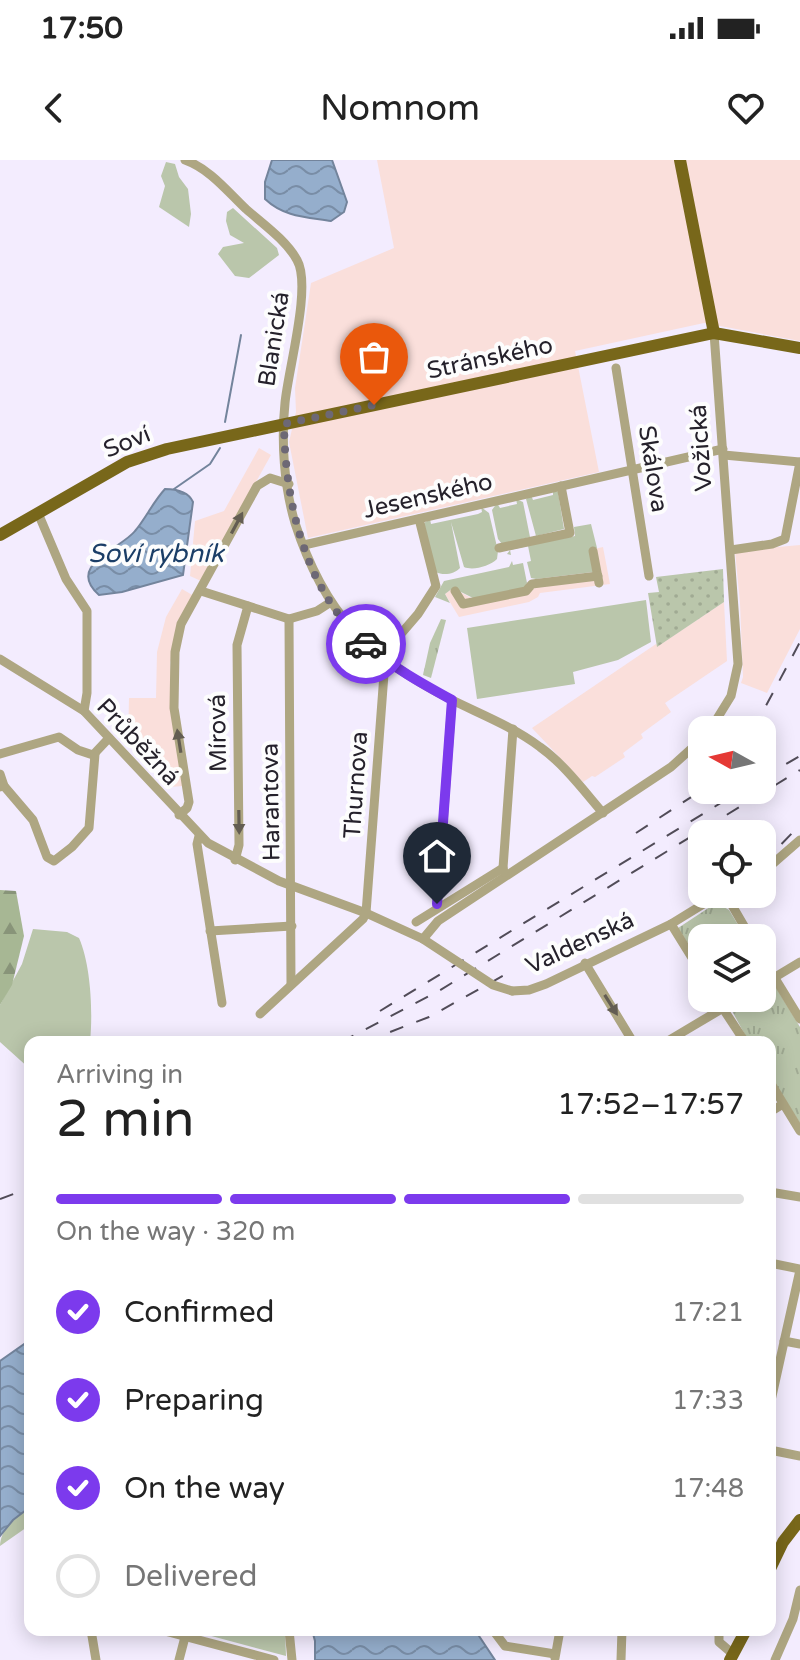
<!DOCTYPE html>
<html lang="en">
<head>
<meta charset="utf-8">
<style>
  body { margin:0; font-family:"Varela Round",sans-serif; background:#f6f6f6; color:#222; height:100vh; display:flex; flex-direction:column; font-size:30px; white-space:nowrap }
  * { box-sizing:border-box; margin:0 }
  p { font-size:26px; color:#767676 }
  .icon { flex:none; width:44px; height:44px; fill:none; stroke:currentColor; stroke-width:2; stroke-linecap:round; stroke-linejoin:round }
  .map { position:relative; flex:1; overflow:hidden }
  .details { position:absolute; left:24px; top:876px; width:752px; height:600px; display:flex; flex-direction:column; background:#fff; border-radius:16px; box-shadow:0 4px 20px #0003 }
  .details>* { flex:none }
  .needle { width:52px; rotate:278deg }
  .controls { position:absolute; left:688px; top:556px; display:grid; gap:16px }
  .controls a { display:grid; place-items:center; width:88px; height:88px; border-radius:16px; background:#fff; box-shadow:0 4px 20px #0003; font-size:40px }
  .pin { position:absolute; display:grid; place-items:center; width:68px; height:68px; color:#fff; margin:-82px -34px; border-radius:50% 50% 50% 0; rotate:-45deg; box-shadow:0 0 8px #0007 }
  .pin .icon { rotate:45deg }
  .courier { position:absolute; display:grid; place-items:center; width:80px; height:80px; margin:-40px; border:6px solid #7c3aed; border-radius:50%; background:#fff; color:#222; box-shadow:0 2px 10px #0007 }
  .head em { font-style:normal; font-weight:600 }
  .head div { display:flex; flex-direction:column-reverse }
  .head { display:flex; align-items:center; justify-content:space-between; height:136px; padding:0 32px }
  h1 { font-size:52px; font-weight:600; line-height:60px }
  .bar { display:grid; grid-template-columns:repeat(4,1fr); gap:12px 8px; align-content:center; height:96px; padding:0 32px }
  .bar i { height:10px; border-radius:6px; background:#e0e0e0 }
  .bar .selected { background:#7c3aed }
  .bar p { grid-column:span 4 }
  ol { padding:0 32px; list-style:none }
  li { display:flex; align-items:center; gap:24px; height:88px }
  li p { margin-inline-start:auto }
  li .icon { padding:8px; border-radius:50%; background:#7c3aed; color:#fff; stroke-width:4 }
  li:last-child { color:#767676 }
  li i { width:44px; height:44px; border:4px solid #e0e0e0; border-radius:50% }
  .status { display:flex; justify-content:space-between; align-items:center; height:56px; padding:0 40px; background:#fff; direction:ltr }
  .status svg { height:22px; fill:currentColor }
  header { display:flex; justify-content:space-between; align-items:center; height:104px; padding:0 32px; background:#fff; font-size:36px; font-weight:600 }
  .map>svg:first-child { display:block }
  .industrial { fill:#fadfdb }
  .grass { fill:#bac6ab }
  .forest { fill:url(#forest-firs) }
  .park { fill:url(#park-tufts) }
  .garden { fill:url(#garden-dots) }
  .water { fill:url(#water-waves); stroke:#73849c; stroke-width:2 }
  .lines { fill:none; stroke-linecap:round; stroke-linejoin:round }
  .stream { stroke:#73849c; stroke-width:2 }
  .minor { stroke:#aea682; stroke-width:9 }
  .major { stroke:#78671a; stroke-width:12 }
  .rail { stroke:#514c58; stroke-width:2; stroke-dasharray:14 14; stroke-linecap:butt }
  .minor-bridge { stroke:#aea682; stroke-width:9 }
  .oneway { fill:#635d52 }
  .done { stroke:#6d6875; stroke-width:8; stroke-dasharray:0 14.4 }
  .route { stroke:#7c3aed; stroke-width:10 }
  .labels { text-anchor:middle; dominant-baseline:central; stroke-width:8; stroke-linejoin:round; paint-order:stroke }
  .street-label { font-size:24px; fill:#25212b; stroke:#fdfdfd }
  .water-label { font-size:26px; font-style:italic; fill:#1b3e67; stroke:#fdfdfd }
</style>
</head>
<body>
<div class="status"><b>17:50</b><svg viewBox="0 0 49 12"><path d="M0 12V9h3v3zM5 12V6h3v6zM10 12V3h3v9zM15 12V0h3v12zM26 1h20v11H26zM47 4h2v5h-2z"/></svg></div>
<header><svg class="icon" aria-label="back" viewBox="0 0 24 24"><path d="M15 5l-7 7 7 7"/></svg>Nomnom<svg class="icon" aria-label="heart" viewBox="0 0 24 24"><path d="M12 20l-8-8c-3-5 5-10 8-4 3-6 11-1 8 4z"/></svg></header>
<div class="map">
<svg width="800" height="1500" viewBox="0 0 800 1500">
  <defs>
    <pattern id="forest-firs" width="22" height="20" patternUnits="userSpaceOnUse" patternTransform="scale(2)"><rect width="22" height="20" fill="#a7b794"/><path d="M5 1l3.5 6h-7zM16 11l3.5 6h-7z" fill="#889479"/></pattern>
    <pattern id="park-tufts" width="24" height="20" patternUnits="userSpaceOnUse" patternTransform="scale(2)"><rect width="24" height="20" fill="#bac6ab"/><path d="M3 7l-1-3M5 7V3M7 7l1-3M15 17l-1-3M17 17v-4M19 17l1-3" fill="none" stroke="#a0aa93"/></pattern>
    <pattern id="garden-dots" width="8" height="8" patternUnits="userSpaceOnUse" patternTransform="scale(2)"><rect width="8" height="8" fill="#bac6ab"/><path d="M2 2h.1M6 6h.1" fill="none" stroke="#a0aa93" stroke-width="1.8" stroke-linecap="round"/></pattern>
    <pattern id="water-waves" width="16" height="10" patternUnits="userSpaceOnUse" patternTransform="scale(2)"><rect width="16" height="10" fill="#95aecc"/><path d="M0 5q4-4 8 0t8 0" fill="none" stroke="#798da6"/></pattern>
  </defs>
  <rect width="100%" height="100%" fill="#f3ecfe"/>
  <g class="industrial">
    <polygon points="377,0 800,0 800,181 704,163 575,191 599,312 308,378 289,282 296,252 295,228 311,123 394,88"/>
    <polygon points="259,288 271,295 201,421 190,416 195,361 224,351"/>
    <polygon points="800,385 800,469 767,533 741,523 743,517 740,443 735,391"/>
    <polygon points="603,387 610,424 540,433 538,437 529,442 459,457 445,434 453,428 473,439 594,413 590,390"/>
    <polygon points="182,429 194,436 170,503 183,626 170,627 128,583 129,538 156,538 157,492 166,457"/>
    <polygon points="724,442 727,501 665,543 671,552 641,574 643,578 623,593 625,597 595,617 592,616 583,622 532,568 656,484 658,486"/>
  </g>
  <g class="grass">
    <polygon points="166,2 175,4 179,17 188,29 191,54 189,67 159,47 165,26 161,16"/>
    <polygon points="233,48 277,88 279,95 249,118 235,116 218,94 223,87 244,83 230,75 226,61 227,52"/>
    <polygon points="553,330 558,332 564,369 536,376 526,339 531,335 533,340 553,335"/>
    <polygon points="516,339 523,342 530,377 502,384 498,379 492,350 497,343 500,348 517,344"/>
    <path d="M481 347 489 353 498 391 497 399C490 406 473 411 464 407L451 362 460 408C455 414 443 416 436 412L424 363 430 359 431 364 478 354 482 352Z"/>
    <polygon points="591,364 597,388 590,390 593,412 536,419 531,418 527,402 531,401 528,386 510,390 511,395 507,394 511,389 575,376 574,367"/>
    <polygon points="512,401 513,405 523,403 527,423 524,428 473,438 453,428 445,434 450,443 435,437 444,421 509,407"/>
    <polygon points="646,440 651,482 618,500 573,512 575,524 477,539 467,468"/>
    <path d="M33 769 67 772 79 778C91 805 93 853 90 882H30V909L0 882V845L22 804Z"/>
    <path d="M30 1347V1365L0 1386C0 1370 16 1354 30 1347Z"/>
    <polygon points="189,1470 285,1470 286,1496"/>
  </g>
  <polygon class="forest" points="0,730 16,731 24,776 12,825 0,845"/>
  <g class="park">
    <polygon points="441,459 446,460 431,518 423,515 430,483"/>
    <polygon points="719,744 729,750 746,778 702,778 702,805 678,768 713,745"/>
    <polygon points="770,825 775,826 800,867 800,963 770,916 770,882 749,882 732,851 733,847 749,838 762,838 762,830"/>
  </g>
  <polygon class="garden" points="723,409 724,442 657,487 648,433 659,432 656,417"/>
  <g class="water">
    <path d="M272 0H332L347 42 344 52 331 61C306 57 284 57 265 39V22Z"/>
    <path d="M165 329C176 329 188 331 193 342L183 415 122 432 99 435C65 405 121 389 135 371 146 358 153 342 165 329Z"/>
    <polygon points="30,1180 30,1347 13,1360 0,1376 0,1201"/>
    <polygon points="312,1470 475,1470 495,1500 315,1500 315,1481"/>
  </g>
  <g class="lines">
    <g class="stream">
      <polyline points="225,262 241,175"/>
      <polyline points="174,329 210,304 220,288"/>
    </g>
    <g class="minor">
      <path d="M185 0C210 9 227 31 246 49 263 64 286 80 297 100 312 126 288 210 285 243 281 281 284 326 295 363 324 453 367 497 450 539 480 554 512 566 540 587 564 604 584 631 603 653"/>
      <polyline points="616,208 649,416"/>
      <polyline points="724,295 800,302"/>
      <polyline points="38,353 66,419 87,451 87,533 84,551"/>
      <polyline points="304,385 723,289"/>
      <polyline points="499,388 570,373 561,326"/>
      <polyline points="731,390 772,384 785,379 800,302"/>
      <polyline points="593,391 599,423"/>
      <polyline points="201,431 289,459 317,451 331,442"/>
      <polyline points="455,431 463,444 526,431 532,424 598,416"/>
      <polyline points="289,459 291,824"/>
      <polyline points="381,497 418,454 436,426 419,359"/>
      <polyline points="0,499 84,551 208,683 279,721 366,753 423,779 438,761 671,607 702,579"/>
      <polyline points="710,570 731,536 738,504 714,173"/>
      <polyline points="0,594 59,577 78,590 93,595 109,578"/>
      <polyline points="0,614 4,626 0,627"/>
      <polyline points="4,626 33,660 47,697 54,701 72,687 89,668 95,594"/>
      <polyline points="179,655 187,648 189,642 174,548 175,492 181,464 257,326 270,318 289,324"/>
      <polyline points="199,676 197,684 222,843"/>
      <polyline points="235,700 239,685 237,485 248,446"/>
      <polyline points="503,708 513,569"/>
      <polyline points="762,713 800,680"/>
      <polyline points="726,735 751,778"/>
      <polyline points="437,748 452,540"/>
      <polyline points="416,762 503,708 504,712"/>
      <polyline points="671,764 702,814"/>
      <polyline points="210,771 292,766"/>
      <polyline points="762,797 800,859"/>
      <polyline points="585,803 633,882"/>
      <polyline points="762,825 800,802"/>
      <polyline points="512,831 529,830 546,824 671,764 710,740 729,734"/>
      <polyline points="716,838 745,882"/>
      <polyline points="260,854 363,759 366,753 385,501"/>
      <polyline points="666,882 740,838"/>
      <polyline points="770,922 800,971"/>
      <polyline points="770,952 783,944"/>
      <polyline points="770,1032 800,1037"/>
      <polyline points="770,1103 800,1109"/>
      <polyline points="784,1181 800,1184"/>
      <polyline points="770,1245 800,1110"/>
      <polyline points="770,1290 800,1296"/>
      <polyline points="91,1470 96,1500"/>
      <polyline points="161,1470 274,1500"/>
      <polyline points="289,1470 292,1500"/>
      <polyline points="493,1470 505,1486 555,1494"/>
      <polyline points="719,1470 719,1482 733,1494"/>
      <polyline points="555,1498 560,1470"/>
      <polyline points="179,1500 185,1477"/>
      <polyline points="621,1500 622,1470"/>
      <polyline points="775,1500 793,1459 800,1430"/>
    </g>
    <g class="major">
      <polyline points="680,0 714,173"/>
      <polyline points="0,375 127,302 167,289 714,173 800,188"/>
      <polyline points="770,1409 783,1382 800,1360"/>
      <polyline points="730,1500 746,1470"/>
    </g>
    <g class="rail">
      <polyline points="753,570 800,482"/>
      <polyline points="762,618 800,596"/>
      <polyline points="636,673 702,630"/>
      <polyline points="762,704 800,665"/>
      <polyline points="380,851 742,630"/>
      <polyline points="341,882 437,832 800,610"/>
      <polyline points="364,882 429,857 508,813"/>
      <polyline points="0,1039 30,1028"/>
    </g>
    <polyline class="minor-bridge" points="423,779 493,825 512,831"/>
  </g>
  <defs><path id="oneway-solid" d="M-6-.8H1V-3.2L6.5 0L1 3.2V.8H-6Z" transform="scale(2)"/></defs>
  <g class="oneway">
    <use href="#oneway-solid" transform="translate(237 363) rotate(-62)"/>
    <use href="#oneway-solid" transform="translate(179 581) rotate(-99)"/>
    <use href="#oneway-solid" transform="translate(239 662) rotate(89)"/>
    <use href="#oneway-solid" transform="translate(611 845) rotate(58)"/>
  </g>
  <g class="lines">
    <path class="done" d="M366 484C305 431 285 342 284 264L374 245"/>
    <path class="route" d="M366 484C392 507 421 523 452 540L437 744"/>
  </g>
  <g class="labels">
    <g class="street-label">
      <text transform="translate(274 179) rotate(-81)">Blanická</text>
      <text transform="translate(490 198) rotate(-12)">Stránského</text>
      <text transform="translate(127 282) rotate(-22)">Soví</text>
      <text transform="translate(701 288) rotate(-94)">Vožická</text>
      <text transform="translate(653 309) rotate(81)">Skálova</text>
      <text transform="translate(428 336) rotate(-13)">Jesenského</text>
      <text transform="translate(218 573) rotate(-91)">Mírová</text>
      <text transform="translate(138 582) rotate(47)">Průběžná</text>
      <text transform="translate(356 625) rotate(-86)">Thurnova</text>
      <text transform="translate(271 642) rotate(-91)">Harantova</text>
      <text transform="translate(580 783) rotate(-25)">Valdenská</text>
    </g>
    <g class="water-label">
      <text x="156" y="393">Soví rybník</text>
    </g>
  </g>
</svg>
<div class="controls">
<a><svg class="needle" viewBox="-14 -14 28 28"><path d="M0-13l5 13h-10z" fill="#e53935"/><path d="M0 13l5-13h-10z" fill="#767676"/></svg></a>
<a><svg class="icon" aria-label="locate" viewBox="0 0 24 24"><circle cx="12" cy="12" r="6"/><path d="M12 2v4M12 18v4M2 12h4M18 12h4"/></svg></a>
<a><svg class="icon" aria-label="layers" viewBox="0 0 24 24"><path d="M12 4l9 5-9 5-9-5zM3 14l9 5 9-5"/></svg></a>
</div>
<div class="pin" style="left:374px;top:245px;background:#ea580c"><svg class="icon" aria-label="bag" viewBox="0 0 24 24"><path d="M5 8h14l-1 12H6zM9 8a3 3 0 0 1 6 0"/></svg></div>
<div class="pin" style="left:437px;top:744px;background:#1f2937"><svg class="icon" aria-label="home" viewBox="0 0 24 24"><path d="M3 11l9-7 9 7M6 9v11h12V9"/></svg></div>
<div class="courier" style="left:366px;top:484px"><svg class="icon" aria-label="car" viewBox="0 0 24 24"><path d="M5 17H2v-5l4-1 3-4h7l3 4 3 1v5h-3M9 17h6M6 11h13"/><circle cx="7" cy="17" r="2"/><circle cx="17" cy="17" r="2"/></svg></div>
<section class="details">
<div class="head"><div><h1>2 min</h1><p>Arriving in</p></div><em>17:52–17:57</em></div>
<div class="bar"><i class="selected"></i><i class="selected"></i><i class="selected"></i><i></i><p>On the way · 320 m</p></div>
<ol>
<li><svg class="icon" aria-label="check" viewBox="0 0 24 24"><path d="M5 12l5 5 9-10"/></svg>Confirmed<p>17:21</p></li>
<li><svg class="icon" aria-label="check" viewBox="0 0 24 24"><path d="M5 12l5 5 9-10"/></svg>Preparing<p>17:33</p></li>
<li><svg class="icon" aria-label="check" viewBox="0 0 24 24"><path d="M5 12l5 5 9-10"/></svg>On the way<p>17:48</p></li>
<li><i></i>Delivered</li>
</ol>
</section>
</div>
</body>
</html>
